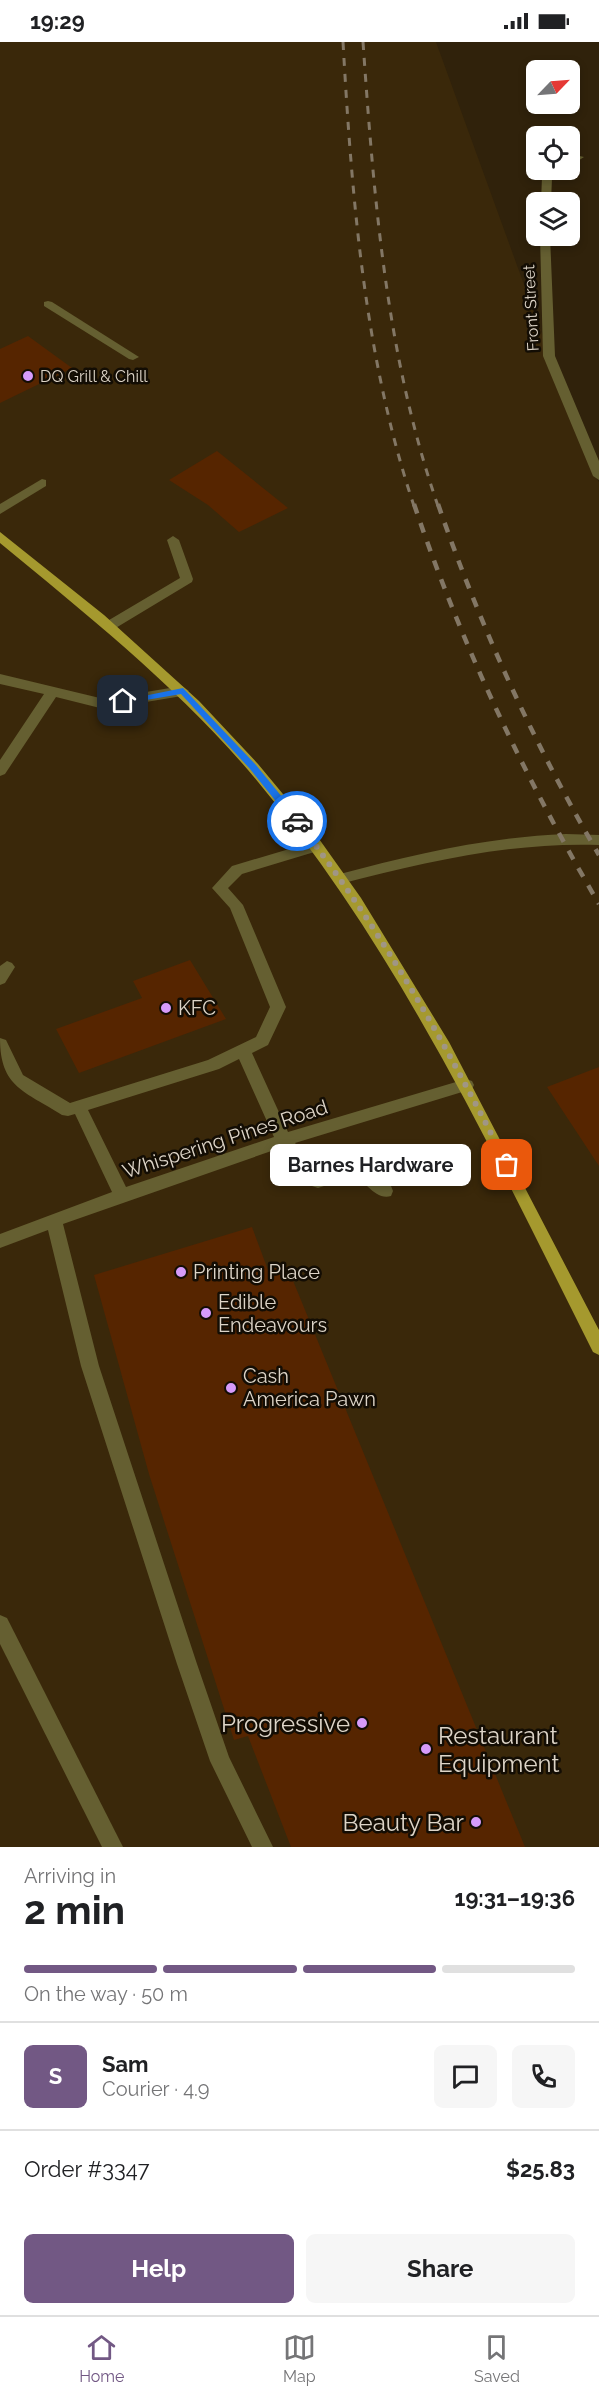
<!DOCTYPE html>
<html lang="en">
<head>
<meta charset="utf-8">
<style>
  body { margin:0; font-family:Raleway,sans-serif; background:#f6f6f6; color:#202124; height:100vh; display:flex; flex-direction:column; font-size:22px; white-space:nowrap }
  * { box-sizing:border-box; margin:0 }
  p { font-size:20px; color:#757577 }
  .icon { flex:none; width:33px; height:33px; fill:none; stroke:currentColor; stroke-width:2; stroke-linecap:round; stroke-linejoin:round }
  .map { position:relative; height:1805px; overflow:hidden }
  .panel { display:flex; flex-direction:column; background:#fff; flex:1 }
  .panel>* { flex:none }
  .needle { width:39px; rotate:65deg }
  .buttons { position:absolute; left:526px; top:18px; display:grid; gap:12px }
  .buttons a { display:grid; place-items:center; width:54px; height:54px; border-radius:9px; background:#fff; box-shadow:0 3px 9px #0003; font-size:30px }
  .pin { position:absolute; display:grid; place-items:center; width:51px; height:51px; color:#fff; margin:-26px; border-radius:12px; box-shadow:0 3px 9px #0006 }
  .courier { position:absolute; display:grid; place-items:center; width:60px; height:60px; margin:-30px; border:4px solid #1a73e8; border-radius:50%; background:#fff; color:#222; box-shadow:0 2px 8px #0007 }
  .bubble { position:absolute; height:42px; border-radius:9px; background:#fff; box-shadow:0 3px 9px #0003; font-size:20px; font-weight:700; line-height:42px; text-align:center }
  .summary em { font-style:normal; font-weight:700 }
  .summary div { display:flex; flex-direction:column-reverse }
  .summary { display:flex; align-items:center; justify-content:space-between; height:102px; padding:0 24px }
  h1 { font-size:39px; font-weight:700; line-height:45px }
  .bar { display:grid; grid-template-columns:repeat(4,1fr); gap:9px 6px; align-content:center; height:72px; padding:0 24px }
  .bar i { height:8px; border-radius:4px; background:#e0e0e0 }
  .bar .selected { background:#725884 }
  .bar p { grid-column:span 4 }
  .line { display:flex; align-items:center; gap:15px; padding:0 24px; border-top:2px solid #e0e0e0 }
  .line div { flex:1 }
  .round { display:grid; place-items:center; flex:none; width:63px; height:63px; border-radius:9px; background:#f6f6f6 }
  .primary-button { display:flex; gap:12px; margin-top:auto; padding:12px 24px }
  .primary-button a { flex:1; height:69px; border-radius:9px; background:#725884; color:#fff; font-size:24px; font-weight:700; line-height:69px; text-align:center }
  .primary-button a+a { background:#f6f6f6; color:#202124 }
  .status { display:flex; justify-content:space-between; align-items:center; height:42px; padding:0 30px; background:#fff; direction:ltr }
  .status svg { height:16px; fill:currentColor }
  .menu { display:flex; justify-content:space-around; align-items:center; height:84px; border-top:2px solid #e0e0e0; background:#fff; font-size:16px; color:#757577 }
  .menu a { display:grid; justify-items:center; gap:3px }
  .menu .selected { color:#725884 }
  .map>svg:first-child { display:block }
  .built { fill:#3a280a }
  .building { fill:#562500 }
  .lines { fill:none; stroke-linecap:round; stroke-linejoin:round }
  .minor { fill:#655f31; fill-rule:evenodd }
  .major { fill:#a5992e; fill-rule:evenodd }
  .rail-far1 { stroke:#837765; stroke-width:3; stroke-dasharray:8 8; stroke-linecap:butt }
  .rail { stroke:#837765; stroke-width:4.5; stroke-dasharray:10 10; stroke-linecap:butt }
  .route { fill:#1a73e8 }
  .done { stroke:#a09685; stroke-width:6; stroke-dasharray:0 10.8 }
  .poi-dot { fill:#d69bfa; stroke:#130d04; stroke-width:2 }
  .labels { text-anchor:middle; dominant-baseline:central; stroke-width:5; stroke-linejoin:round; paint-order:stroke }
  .far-street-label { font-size:16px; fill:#ddd4c7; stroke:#130d04 }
  .far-poi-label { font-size:16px; fill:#ddd4c7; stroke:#130d04; text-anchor:start }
  .poi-label { font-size:20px; fill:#ddd4c7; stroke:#130d04; text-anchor:start }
  .street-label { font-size:20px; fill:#ddd4c7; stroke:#130d04 }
  .near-poi-label { font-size:24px; fill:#ddd4c7; stroke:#130d04; text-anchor:end }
</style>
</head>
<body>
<div class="status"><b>19:29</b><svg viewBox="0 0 49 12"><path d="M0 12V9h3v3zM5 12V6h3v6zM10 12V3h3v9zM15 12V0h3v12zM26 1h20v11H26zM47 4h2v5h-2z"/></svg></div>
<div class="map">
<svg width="599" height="1805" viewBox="0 0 599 1805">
  <rect width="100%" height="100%" fill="#30220b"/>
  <polygon class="built" points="0,0 436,0 592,430 599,440 599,1805 0,1805"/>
  <g class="building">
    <polygon points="28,294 72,326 0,361 0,307"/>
    <polygon points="217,409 288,466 239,490 208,463 169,438"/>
    <polygon points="190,918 226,977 79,1031 56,987 142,956 133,939"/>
    <polygon points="599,1025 599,1124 547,1045"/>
    <polygon points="252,1185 268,1228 287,1224 525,1805 291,1805 248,1694 234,1698 149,1432 94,1233"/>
  </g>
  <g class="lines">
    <g class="minor">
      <polygon points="575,113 584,115 570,124 570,116"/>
      <polygon points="552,128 564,128 552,136 551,160 541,160 542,135"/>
      <polygon points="540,194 550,194 555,314 599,419 599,438 593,434 543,314"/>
      <polygon points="48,259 52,260 139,315 133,318 129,317 44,264 44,260"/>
      <polygon points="42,437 46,438 46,444 0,472 0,462"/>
      <polygon points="173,494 179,498 193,537 192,540 114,587 104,587 102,584 104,581 180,536 167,498"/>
      <polygon points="0,632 104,657 182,644 189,649 182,654 104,667 56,655 5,732 0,734 0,718 44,652 0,642"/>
      <path d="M566 792 599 793V803C510 800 426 820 340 842L333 837 340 832C415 812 489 795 566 792Z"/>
      <path d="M316 799 323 804 321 808 242 832 228 846 243 863 286 965 268 1003 252 1011 288 1090 466 1037 472 1039 474 1043 472 1047 295 1101 309 1117 328 1109 364 1121 391 1144 393 1149 391 1154C375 1159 364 1137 352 1131 345 1127 336 1125 329 1123L318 1127 326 1139 324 1144 318 1146 312 1144 280 1106 63 1182 99 1324 197 1622 229 1715 273 1805H252L210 1719 177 1622 81 1324 48 1188 0 1206V1192L112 1150 75 1072 68 1074 62 1073C25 1049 0 1046 0 996L6 998 23 1033 70 1061 208 1018 256 995 270 965 230 866 212 846 232 824ZM239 1017 274 1095 126 1145 88 1068 219 1027Z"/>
      <polygon points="7,919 12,921 15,925 5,941 0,943 0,924"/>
      <polygon points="0,1573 7,1576 123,1805 102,1805 0,1602"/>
    </g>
    <path class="major" d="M0 490 104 573 199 659 258 722 312 787 361 856 449 1000 599 1288V1313L593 1310C492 1109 395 901 248 728 175 643 86 572 0 501Z"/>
    <g class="rail-far1">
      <path d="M343 0C352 157 364 314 414 464"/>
      <path d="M363 0C374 157 386 314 438 464"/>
    </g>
    <g class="rail">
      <path d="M414 462C461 602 524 734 599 862"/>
      <path d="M438 462C480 584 534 702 599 813"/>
    </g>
  </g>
  <polygon class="route" points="183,646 256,723 300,777 300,782 294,782 250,727 181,652 123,662 119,659"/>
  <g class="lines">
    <path class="done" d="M297 779C380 886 447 1003 507 1123"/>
  </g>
  <g class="poi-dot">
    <circle cx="28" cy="334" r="6"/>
    <circle cx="166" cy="966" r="6"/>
    <circle cx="181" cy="1230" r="6"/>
    <circle cx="206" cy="1271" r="6"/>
    <circle cx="231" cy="1346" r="6"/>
    <circle cx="362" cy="1681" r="6"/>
    <circle cx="426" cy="1707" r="6"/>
    <circle cx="476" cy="1780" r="6"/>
  </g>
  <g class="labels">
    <g class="far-street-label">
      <text transform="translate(531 266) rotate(-93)">Front Street</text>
    </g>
    <g class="far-poi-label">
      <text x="40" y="334">DQ Grill &amp; Chill</text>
    </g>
    <g class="poi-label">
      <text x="178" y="966">KFC</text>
      <text x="193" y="1230">Printing Place</text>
      <text x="218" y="1260">Edible<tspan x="218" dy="23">Endeavours</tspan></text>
      <text x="243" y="1334">Cash<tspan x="243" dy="23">America Pawn</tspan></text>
    </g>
    <g class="street-label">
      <text transform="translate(225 1097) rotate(-18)">Whispering Pines Road</text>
    </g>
    <g class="near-poi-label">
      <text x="350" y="1681">Progressive</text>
      <text x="438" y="1693" text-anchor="start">Restaurant<tspan x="438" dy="28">Equipment</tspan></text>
      <text x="464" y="1780">Beauty Bar</text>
    </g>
  </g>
</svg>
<div class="buttons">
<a><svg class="needle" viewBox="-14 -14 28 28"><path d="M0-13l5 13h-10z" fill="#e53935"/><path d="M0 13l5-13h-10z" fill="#757577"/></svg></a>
<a><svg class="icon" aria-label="locate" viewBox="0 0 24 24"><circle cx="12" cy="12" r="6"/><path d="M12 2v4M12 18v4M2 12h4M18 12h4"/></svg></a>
<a><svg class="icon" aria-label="layers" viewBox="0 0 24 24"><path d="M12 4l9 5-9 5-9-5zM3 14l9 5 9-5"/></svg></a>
</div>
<div class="pin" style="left:507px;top:1123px;background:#ea580c"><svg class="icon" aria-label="bag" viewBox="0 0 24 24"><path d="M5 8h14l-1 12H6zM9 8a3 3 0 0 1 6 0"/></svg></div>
<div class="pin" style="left:123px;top:659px;background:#1f2937"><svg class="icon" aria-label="home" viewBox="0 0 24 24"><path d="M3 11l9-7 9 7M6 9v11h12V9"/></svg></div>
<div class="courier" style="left:297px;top:779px"><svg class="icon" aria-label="car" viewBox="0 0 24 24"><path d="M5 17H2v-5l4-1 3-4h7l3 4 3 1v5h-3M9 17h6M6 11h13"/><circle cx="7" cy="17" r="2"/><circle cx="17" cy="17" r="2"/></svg></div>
<div class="bubble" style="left:270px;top:1102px;width:201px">Barnes Hardware</div>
</div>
<section class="panel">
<div class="summary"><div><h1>2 min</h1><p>Arriving in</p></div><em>19:31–19:36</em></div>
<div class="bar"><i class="selected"></i><i class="selected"></i><i class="selected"></i><i></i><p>On the way · 50 m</p></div>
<div class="line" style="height:108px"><b class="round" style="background:#725884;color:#fff">S</b><div><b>Sam</b><p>Courier · 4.9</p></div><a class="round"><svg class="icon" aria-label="chat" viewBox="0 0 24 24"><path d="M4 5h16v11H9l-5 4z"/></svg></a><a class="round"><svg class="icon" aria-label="phone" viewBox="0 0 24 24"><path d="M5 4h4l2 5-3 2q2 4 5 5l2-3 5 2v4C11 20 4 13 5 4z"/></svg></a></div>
<div class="line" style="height:78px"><div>Order #3347</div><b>$25.83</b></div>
<div class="primary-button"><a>Help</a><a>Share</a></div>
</section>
<nav class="menu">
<a class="selected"><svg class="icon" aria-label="home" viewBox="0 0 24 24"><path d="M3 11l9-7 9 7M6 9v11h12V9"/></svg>Home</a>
<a><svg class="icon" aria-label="map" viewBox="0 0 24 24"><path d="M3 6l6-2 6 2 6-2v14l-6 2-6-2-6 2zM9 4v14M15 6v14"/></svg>Map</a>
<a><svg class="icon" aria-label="saved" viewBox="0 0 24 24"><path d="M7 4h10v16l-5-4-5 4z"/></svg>Saved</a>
</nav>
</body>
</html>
